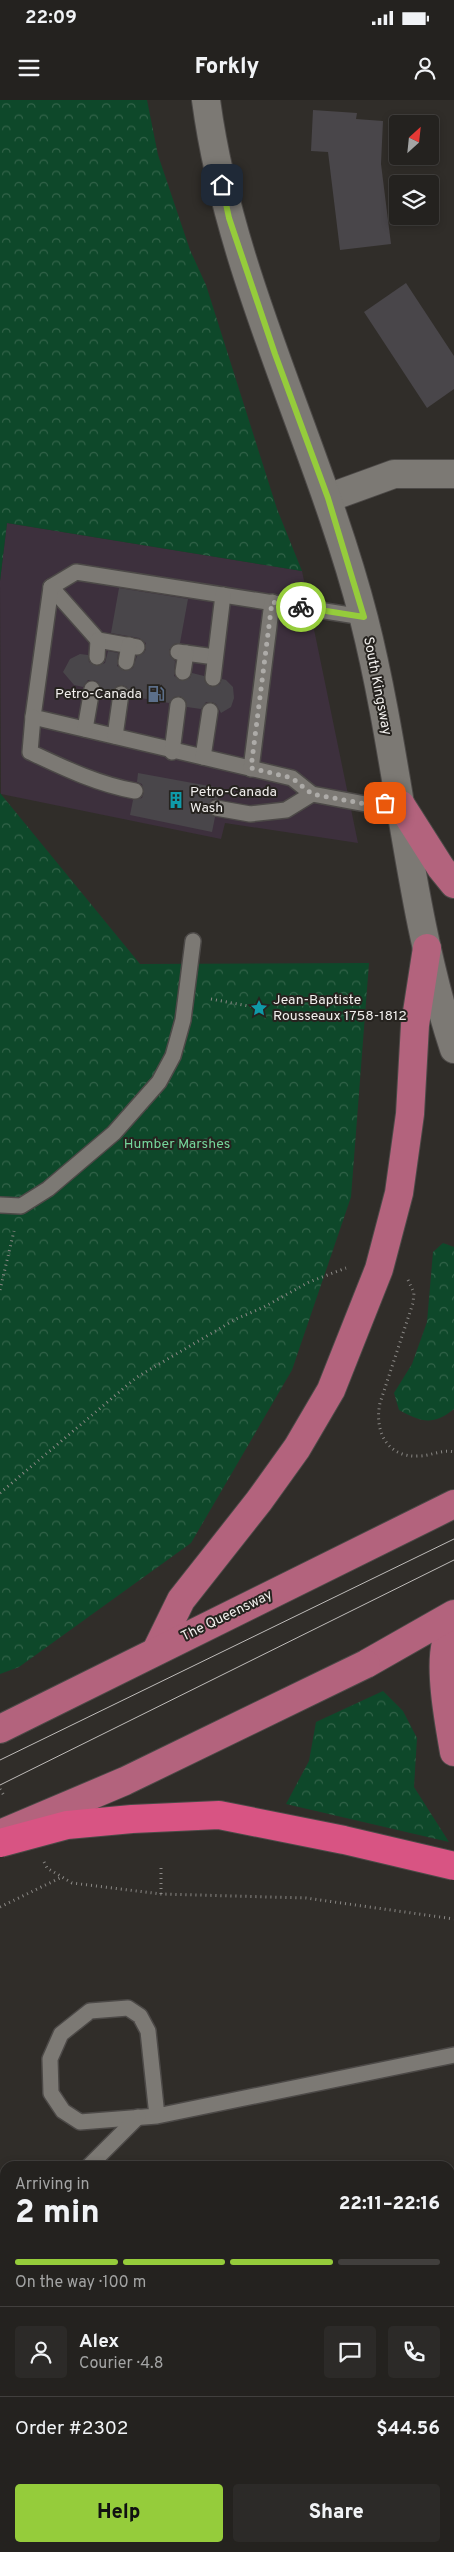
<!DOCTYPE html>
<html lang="en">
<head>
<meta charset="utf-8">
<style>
  body { margin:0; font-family:Overpass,sans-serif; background:#2c2a28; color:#f1f3f6; height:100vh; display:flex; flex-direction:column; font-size:19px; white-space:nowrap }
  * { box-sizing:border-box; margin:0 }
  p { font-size:16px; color:#a3a4a4 }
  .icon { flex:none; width:28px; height:28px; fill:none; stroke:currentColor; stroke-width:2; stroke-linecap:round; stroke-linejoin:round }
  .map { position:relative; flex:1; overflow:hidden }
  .details { position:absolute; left:0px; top:2061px; width:455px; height:391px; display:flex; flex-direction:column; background:#24221f; border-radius:15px 15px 0 0; box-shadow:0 2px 8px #0003,0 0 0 1px #413f3d }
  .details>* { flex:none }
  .needle { width:32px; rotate:27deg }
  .controls { position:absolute; left:389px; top:15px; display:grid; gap:10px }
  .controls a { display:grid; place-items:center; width:50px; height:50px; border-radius:5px; background:#24221f; box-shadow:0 2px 8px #0003,0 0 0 1px #413f3d; font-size:25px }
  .pin { position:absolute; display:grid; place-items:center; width:42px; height:42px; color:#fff; margin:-21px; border-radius:10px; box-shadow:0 2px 8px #0006 }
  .courier { position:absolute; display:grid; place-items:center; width:50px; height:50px; margin:-25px; border:4px solid #95cc3b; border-radius:50%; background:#fff; color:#222; box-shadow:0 1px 6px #0007 }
  .summary em { font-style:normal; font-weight:800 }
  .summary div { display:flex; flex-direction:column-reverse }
  .summary { display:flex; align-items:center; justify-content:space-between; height:85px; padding:0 15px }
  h1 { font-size:32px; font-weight:800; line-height:38px }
  .bar { display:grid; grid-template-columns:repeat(4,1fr); gap:8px 5px; align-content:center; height:60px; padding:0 15px }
  .bar i { height:6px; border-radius:4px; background:#413f3d }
  .bar .active { background:#95cc3b }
  .bar p { grid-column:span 4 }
  .line { display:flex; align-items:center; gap:12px; padding:0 15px; border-top:1px solid #413f3d }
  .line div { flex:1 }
  .round { display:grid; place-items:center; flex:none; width:52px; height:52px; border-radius:5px; background:#2c2a28 }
  .action { display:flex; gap:10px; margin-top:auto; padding:10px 15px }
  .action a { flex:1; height:58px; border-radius:5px; background:#95cc3b; color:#111; font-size:20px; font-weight:800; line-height:58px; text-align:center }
  .action a+a { background:#2c2a28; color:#f1f3f6 }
  .status { display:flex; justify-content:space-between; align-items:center; height:35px; padding:0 25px; background:#24221f; direction:ltr }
  .status svg { height:14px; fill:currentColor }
  header { display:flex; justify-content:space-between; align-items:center; height:65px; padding:0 15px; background:#24221f; font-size:22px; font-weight:800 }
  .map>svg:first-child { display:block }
  .commercial { fill:#3d303d }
  .forest { fill:url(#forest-crowns) }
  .water { fill:url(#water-rules) }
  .pier { fill:#302d29 }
  .building { fill:#49464a }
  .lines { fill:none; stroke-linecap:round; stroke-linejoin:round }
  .service-casing { stroke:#4c4947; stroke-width:18 }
  .minor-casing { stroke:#4c4947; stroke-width:30 }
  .tertiary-casing { stroke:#4c4947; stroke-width:30 }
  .primary-casing { stroke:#4c4947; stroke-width:30 }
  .motorway-casing { stroke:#4c4947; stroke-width:30 }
  .path { stroke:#8a8885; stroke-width:3; stroke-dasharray:1 4; stroke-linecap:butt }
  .service { stroke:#7c7974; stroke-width:15 }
  .minor { stroke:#7c7974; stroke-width:28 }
  .tertiary { stroke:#7c7974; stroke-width:28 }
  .primary { stroke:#b3637d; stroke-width:28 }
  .motorway { stroke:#d85483; stroke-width:28 }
  .tram { stroke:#bebbb9; stroke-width:1 }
  .rail { stroke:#bebbb9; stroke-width:4; stroke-dasharray:9 9; stroke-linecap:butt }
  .primary-bridge-casing { stroke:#4c4947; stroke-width:30; stroke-linecap:butt }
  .motorway-bridge-casing { stroke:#4c4947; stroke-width:30; stroke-linecap:butt }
  .primary-bridge { stroke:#b3637d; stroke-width:28 }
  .motorway-bridge { stroke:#d85483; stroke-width:28 }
  .done { stroke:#adaba8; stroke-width:5; stroke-dasharray:0 9 }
  .route { stroke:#95cc3b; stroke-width:6 }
  .labels { text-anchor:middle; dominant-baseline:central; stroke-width:4; stroke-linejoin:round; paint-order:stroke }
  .street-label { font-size:14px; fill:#f1efed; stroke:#26231f }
  .poi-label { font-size:14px; fill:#f1efed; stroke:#26231f; text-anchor:start }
  .park-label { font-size:14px; fill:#75d69b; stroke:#26231f }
</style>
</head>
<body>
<div class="status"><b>22:09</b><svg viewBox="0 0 49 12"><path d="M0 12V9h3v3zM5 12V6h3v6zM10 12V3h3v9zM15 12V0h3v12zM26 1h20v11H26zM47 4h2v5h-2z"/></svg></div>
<header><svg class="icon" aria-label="menu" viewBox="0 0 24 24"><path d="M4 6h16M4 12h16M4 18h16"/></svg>Forkly<svg class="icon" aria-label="person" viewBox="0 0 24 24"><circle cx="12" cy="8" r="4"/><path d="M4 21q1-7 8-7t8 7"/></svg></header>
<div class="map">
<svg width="454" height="2452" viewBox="0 0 454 2452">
  <defs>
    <pattern id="forest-crowns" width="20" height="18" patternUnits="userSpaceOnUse" patternTransform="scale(1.25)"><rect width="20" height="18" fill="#0e482a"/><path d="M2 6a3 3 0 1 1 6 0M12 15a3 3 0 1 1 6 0" fill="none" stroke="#326349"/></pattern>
    <pattern id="water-rules" width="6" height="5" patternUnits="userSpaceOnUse" patternTransform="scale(1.25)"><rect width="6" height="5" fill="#2a7785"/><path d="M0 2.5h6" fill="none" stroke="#3a5d63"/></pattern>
  </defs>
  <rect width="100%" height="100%" fill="#302d29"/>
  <polygon class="commercial" points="7,423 302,471 358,743 225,723 221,739 1,694 0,481"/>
  <g class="forest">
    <polygon points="0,0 147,0 158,55 190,150 206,185 277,409 302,471 7,423 0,481"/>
    <polygon points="0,693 140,864 369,863 351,1097 292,1270 191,1443 19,1567 0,1574"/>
    <path d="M443 1143 454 1147V1309C433 1326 421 1322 399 1310L394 1293 412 1264 427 1222 433 1152Z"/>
    <polygon points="383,1591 403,1611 417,1638 414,1687 449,1742 286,1704 309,1661 316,1622"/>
  </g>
  <polygon class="water" points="0,2232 5,2237 5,2448 184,2448 187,2452 0,2452"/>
  <g class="pier">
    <polygon points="0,2229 5,2233 5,2254 0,2255"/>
    <polygon points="5,2354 5,2448 62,2448 36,2452 0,2452 0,2355"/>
  </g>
  <g class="building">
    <polygon points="313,10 357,13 356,19 383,21 381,64 391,144 340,150 328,52 311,51"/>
    <polygon points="406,183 454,256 454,289 427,308 364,212"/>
    <polygon points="119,488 188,499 180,543 174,544 169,550 170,556 175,561 174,576 182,581 190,578 192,573 204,576 205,582 212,587 220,584 222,579 226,580 233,587 234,598 231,607 221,613 216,604 212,602 206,602 201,609 187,607 186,601 180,596 174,597 169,603 130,596 127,587 122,585 117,586 112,592 101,590 98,582 93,580 88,580 83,587 74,585 63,572 70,559 80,554 88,555 89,562 97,566 105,563 108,551 118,553 117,566 125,571 133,568 137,556 144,553 146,549 146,543 139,538 111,533"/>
    <polygon points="138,673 220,688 218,699 212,699 207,706 207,712 215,717 212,732 130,715 133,700 142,698 144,692 142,684 137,682"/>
  </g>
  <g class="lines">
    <g class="service-casing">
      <g id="service">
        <polyline points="51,487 98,540 137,547"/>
        <polyline points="363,517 76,472 51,487 33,617 292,678 312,694 371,705 400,701"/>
        <polyline points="178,552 215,557"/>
        <polyline points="97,557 98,540"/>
        <polyline points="126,562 129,545"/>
        <polyline points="183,572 186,553"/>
        <polyline points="213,578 223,495"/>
        <path d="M33 617 30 652C64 668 97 684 135 691"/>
        <polyline points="85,629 92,589"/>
        <polyline points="115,636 121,594"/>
        <polyline points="172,652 178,605"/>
        <polyline points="203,657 210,611"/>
        <polyline points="251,669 272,502"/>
        <polyline points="216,708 250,714 286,710 312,694"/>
        <polyline points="0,1105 21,1106 48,1089 114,1033 159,982 173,956 183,920 193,841"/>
        <polyline points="157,2016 148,1931 140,1916 128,1908 90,1911 61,1934 50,1959 51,1993 63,2011 80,2022 157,2016 454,1955"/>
        <polyline points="89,2066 138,2017"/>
      </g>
    </g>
    <g class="minor-casing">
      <polyline id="minor" points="328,398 394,374 454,374"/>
    </g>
    <g class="tertiary-casing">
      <path id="tertiary" d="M206 0C230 180 319 344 364 519 400 661 408 809 454 949"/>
    </g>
    <g class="primary-casing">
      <g id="primary">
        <polyline points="401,705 441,768 454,784"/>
        <path d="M454 1520C451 1528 448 1535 446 1543 439 1570 449 1623 454 1652"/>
        <polyline points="157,1549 181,1500 259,1401 297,1348 331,1290 379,1169 399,1093 410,1014 415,925 427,848"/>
        <polyline points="366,1564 454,1514"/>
        <polyline points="0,1629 454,1404"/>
      </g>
    </g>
    <g class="motorway-casing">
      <g id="motorway">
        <polyline points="450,2275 454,2275"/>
        <polyline points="0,2323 5,2322"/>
        <polyline points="450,2334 454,2334"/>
        <polyline points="450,2376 454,2376"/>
        <polyline points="0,2389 5,2389"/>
        <polyline points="0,2436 5,2435"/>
      </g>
    </g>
    <g class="path">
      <polyline points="211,899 259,908"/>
      <path d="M408 1180 414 1193 413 1203 380 1303C374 1331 387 1358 419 1356 431 1356 442 1349 454 1352"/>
      <polyline points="0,1190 14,1131"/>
      <polyline points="0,1393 137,1277 236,1219 264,1207 309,1182 346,1168"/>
      <polyline points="0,1689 5,1697"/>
      <polyline points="44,1762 47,1768 72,1783 161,1794 306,1798 454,1819"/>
      <polyline points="161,1794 161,1765"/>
      <polyline points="0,1807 62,1777"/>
      <polyline points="450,2232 454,2232"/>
      <polyline points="214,2448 217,2452"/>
    </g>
    <use href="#service" class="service"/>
    <use href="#minor" class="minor"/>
    <use href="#tertiary" class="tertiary"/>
    <use href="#primary" class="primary"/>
    <use href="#motorway" class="motorway"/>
    <g class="tram">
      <polyline points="0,1660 454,1439"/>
      <polyline points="0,1685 454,1460"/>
    </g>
    <g class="rail">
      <polyline points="450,2091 454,2090"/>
      <polyline points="450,2112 454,2112"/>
      <polyline points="450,2134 454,2133"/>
      <polyline points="450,2156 454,2155"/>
      <polyline points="0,2175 5,2174"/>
      <polyline points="0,2197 5,2196"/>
      <polyline points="0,2217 5,2216"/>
      <polyline points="0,2240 5,2239"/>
    </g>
    <g class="primary-bridge-casing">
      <polyline id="primary-bridge" points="0,1734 125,1681 366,1564"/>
    </g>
    <g class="motorway-bridge-casing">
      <polyline id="motorway-bridge" points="0,1743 67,1725 132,1719 219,1715 344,1740 454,1766"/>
    </g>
    <use href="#primary-bridge" class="primary-bridge"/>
    <use href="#motorway-bridge" class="motorway-bridge"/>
  </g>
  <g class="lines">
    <polyline class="done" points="301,507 272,502 251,668 292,678 312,694 371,705 385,703"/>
    <polyline class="route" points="222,85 229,118 275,254 328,398 364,517 301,507"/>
  </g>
  <defs>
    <g id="fuel-bare" transform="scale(1.35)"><path d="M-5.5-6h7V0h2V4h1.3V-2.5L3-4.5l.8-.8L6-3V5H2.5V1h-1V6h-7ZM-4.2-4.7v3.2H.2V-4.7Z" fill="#5c6f8a" stroke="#26231f" stroke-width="2.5" paint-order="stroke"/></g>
    <g id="building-bare" transform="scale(1.35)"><path d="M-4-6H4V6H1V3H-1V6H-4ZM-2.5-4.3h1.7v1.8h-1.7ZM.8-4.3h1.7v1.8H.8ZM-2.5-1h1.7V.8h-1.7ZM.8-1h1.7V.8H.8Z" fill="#0f9aa8" stroke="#26231f" stroke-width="2.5" paint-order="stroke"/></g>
    <g id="sight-bare" transform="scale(1.35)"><path d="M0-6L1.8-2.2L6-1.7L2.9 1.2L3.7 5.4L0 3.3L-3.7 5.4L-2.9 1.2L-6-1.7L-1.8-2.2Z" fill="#0f9aa8" stroke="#26231f" stroke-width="2.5" paint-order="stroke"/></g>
  </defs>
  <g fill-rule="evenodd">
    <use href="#fuel-bare" x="156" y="594"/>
    <use href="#building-bare" x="176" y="700"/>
    <use href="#sight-bare" x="259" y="908"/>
  </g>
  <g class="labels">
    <g class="street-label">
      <text transform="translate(377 586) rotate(79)">South Kingsway</text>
      <text transform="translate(227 1516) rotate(-26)">The Queensway</text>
    </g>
    <g class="poi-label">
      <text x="142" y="594" text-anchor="end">Petro-Canada</text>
      <text x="190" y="692">Petro-Canada<tspan x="190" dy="16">Wash</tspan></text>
      <text x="273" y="900">Jean-Baptiste<tspan x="273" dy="16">Rousseaux 1758-1812</tspan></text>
    </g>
    <g class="park-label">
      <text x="177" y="1044">Humber Marshes</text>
    </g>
  </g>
</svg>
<div class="controls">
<a><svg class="needle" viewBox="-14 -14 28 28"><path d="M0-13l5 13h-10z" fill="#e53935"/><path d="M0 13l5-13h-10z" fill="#a3a4a4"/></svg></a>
<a><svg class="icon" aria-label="layers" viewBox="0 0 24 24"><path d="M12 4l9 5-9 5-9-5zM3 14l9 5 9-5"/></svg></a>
</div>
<div class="pin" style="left:385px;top:703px;background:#ea580c"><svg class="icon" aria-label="bag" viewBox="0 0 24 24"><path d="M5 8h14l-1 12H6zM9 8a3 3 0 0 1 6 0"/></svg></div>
<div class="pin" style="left:222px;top:85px;background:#1f2937"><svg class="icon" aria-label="home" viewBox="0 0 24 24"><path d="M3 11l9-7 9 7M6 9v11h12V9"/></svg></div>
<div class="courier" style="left:301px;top:507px"><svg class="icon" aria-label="bike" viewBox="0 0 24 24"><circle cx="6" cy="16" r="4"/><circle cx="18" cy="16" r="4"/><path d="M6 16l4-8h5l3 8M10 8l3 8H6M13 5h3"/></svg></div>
<section class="details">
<div class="summary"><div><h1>2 min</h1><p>Arriving in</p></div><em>22:11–22:16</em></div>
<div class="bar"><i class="active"></i><i class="active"></i><i class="active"></i><i></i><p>On the way · 100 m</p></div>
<div class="line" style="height:90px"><a class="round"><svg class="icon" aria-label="person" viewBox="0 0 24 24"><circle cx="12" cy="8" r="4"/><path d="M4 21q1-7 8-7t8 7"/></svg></a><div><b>Alex</b><p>Courier · 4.8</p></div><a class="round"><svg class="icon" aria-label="chat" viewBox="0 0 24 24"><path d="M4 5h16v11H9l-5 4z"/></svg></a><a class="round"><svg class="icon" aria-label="phone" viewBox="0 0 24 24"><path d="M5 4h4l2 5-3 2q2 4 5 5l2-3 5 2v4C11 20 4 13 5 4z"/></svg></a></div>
<div class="line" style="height:65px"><div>Order #2302</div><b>$44.56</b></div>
<div class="action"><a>Help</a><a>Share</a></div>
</section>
</div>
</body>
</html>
